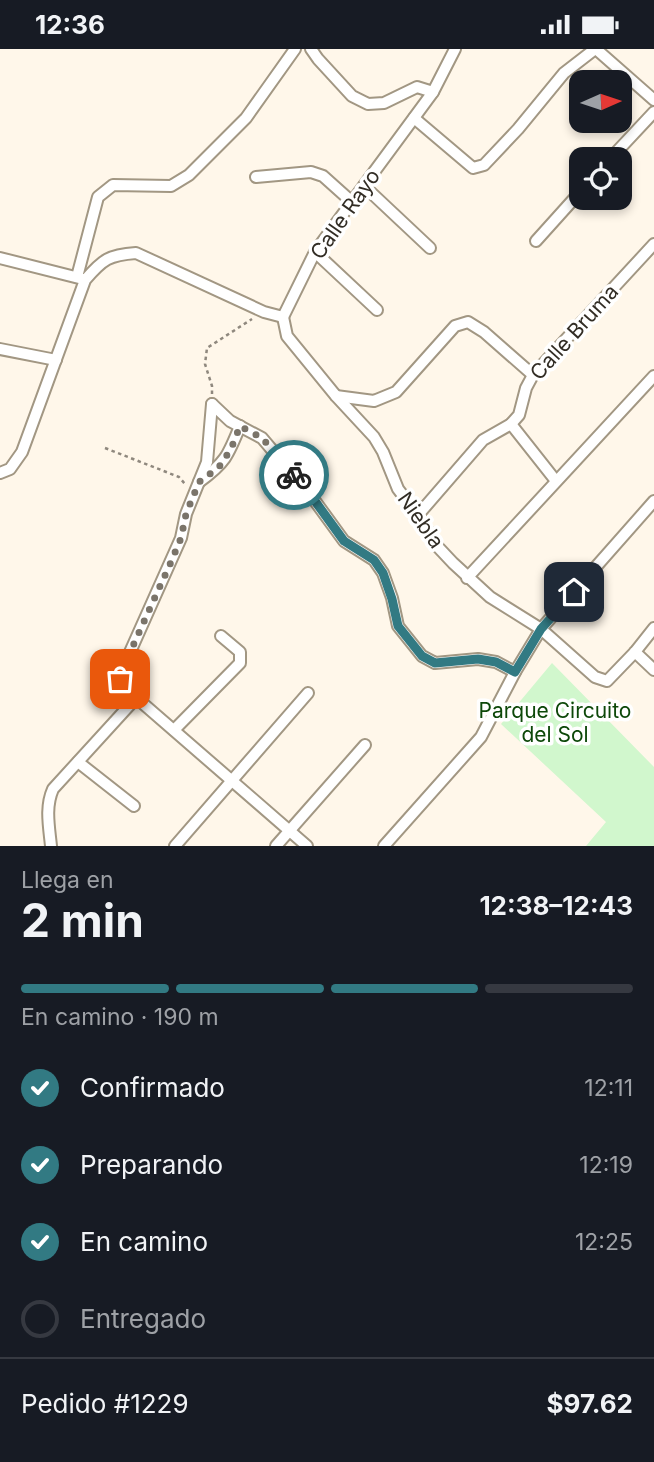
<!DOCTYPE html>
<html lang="es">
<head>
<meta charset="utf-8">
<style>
  body { margin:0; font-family:Inter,sans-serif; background:#242831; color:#f1f3f6; height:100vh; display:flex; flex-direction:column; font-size:26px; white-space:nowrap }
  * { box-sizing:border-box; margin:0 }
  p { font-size:23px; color:#9ea1a6 }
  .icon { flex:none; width:38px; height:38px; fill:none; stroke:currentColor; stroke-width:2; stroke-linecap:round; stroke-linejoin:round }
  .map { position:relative; height:797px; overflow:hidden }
  .sheet { display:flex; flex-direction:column; background:#171b24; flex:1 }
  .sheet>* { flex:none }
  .needle { width:46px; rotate:87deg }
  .controls { position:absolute; left:569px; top:21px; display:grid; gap:14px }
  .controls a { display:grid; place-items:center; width:63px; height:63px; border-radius:14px; background:#171b24; box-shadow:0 4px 10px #0003; font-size:35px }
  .pin { position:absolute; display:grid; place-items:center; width:60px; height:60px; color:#fff; margin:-30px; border-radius:14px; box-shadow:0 4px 10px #0006 }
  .courier { position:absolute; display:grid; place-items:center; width:70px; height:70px; margin:-35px; border:5px solid #327a83; border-radius:50%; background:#fff; color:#222; box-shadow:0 2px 9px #0007 }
  .head em { font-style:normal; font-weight:700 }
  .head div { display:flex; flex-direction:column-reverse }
  .head { display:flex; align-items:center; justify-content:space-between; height:119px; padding:0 21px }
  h1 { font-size:46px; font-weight:700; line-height:52px }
  .bar { display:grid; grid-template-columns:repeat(4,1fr); gap:10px 7px; align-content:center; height:84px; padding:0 21px }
  .bar i { height:9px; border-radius:5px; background:#363941 }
  .bar .selected { background:#327a83 }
  .bar p { grid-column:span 4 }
  .line { display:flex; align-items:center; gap:18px; padding:0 21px; border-top:2px solid #363941 }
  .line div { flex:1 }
  ol { padding:0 21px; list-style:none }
  li { display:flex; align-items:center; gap:21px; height:77px }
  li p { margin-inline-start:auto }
  li .icon { padding:7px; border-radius:50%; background:#327a83; color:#fff; stroke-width:4 }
  li:last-child { color:#9ea1a6 }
  li i { width:38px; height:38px; border:4px solid #363941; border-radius:50% }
  .status { display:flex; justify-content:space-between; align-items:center; height:49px; padding:0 35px; background:#171b24; direction:ltr }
  .status svg { height:19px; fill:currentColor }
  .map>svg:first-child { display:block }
  .green { fill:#d1f7cd }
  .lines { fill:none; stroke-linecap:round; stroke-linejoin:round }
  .street-casing { stroke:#a29783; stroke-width:14 }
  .path { stroke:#8f887e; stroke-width:2.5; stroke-dasharray:3.5 3.5; stroke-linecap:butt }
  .street { stroke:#fff; stroke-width:10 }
  .done { stroke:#7a746a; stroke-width:7; stroke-dasharray:0 12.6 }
  .route { stroke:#327a83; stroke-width:9 }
  .labels { text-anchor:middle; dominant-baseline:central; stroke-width:7; stroke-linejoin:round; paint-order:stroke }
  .street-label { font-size:21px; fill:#322d25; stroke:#fff }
  .park-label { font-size:21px; fill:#0d4809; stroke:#fff }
</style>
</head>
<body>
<div class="status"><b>12:36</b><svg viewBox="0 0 49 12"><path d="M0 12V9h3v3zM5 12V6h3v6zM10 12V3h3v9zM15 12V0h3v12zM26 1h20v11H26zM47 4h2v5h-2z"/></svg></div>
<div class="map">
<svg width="654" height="797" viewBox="0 0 654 797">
  <rect width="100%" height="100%" fill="#fff7ea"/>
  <polygon class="green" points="552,614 654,718 654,797 586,797 606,773 501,675"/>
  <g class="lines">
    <g class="street-casing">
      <g id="street">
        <polyline points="311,0 318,10 352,47 368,55 384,54 417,38 433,43"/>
        <polyline points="596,0 654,51"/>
        <polyline points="414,69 473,119 484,116 518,80 564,24 595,0"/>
        <polyline points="610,110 654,63"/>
        <polyline points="256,128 311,123 323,127 352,153"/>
        <polyline points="364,137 430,199"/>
        <polyline points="536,192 581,142"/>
        <polyline points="315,203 377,261"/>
        <polyline points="0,209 83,230"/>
        <polyline points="77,228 98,148 113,136 171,137 189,126 246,69 295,0"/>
        <polyline points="283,268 287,287 336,347 374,388 383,403 398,440 418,466 437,497 453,514 490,548 541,580 595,628 607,632 635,603 654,579"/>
        <polyline points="0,300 56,311"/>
        <polyline points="336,347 374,352 396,343 455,277 468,273 484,283 533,326"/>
        <polyline points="212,355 207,413 186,465 181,489 122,621 120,630 125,639 307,797"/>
        <polyline points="212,355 230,372 262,389 312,448 344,492 374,511 383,524 392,549 398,577 422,607 435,614 478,610 496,613 515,623"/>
        <polyline points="511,375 556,432"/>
        <path d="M0 424 10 420 22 403 85 231C103 210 109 206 136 204L264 263 283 268 315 203 433 43 455 0"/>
        <path d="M199 433C225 414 228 407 240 377"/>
        <polyline points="418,466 483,391 511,375 519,366 526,339 533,326 654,195"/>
        <polyline points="467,529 654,327"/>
        <polyline points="635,603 654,621"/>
        <polyline points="174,681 240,614 240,603 221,587"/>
        <polyline points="78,713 134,757"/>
        <path d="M51 797C49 777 45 758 53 740L137 648"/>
        <polyline points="175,797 308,644"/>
        <polyline points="276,797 365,696"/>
        <polyline points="384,797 481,688 515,623 541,580 654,452"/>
      </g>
    </g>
    <g class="path">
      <polyline points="212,345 212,337 205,315 207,299 252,270"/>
      <polyline points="105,399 179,428 185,435"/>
    </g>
    <use href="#street" class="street"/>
  </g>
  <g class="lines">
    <polyline class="done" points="120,630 122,621 171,513 181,489 186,465 199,433 219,418 231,400 240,377 262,389 294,426"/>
    <polyline class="route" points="294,426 312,448 344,492 374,511 383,524 392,550 398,577 422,607 435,614 478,610 496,613 515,623 541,580 574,543"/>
  </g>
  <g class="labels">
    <g class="street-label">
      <text transform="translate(345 165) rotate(-55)">Calle Rayo</text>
      <text transform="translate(574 283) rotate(-48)">Calle Bruma</text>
      <text transform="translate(421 471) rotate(55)">Niebla</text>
    </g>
    <g class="park-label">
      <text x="555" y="661">Parque Circuito<tspan x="555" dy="24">del Sol</tspan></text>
    </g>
  </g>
</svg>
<div class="controls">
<a><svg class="needle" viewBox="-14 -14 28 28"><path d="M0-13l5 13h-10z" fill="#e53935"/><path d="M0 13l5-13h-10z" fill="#9ea1a6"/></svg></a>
<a><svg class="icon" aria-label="locate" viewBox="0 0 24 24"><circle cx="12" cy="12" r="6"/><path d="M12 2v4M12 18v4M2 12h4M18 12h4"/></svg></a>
</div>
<div class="pin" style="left:120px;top:630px;background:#ea580c"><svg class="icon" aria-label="bag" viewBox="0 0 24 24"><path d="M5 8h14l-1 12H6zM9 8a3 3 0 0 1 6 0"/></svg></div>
<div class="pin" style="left:574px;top:543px;background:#1f2937"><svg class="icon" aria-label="home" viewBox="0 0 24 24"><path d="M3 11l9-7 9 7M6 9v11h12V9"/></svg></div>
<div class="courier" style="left:294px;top:426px"><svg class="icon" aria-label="bike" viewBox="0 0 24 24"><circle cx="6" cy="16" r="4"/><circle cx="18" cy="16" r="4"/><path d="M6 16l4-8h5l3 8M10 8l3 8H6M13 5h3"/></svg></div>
</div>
<section class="sheet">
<div class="head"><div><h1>2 min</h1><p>Llega en</p></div><em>12:38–12:43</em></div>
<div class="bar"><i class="selected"></i><i class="selected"></i><i class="selected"></i><i></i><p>En camino · 190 m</p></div>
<ol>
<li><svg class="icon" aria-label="check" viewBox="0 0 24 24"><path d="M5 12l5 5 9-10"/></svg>Confirmado<p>12:11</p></li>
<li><svg class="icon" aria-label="check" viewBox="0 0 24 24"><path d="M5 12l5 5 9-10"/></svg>Preparando<p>12:19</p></li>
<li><svg class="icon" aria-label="check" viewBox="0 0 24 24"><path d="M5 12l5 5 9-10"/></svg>En camino<p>12:25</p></li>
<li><i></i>Entregado</li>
</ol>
<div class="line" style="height:91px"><div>Pedido #1229</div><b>$97.62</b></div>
</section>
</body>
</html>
